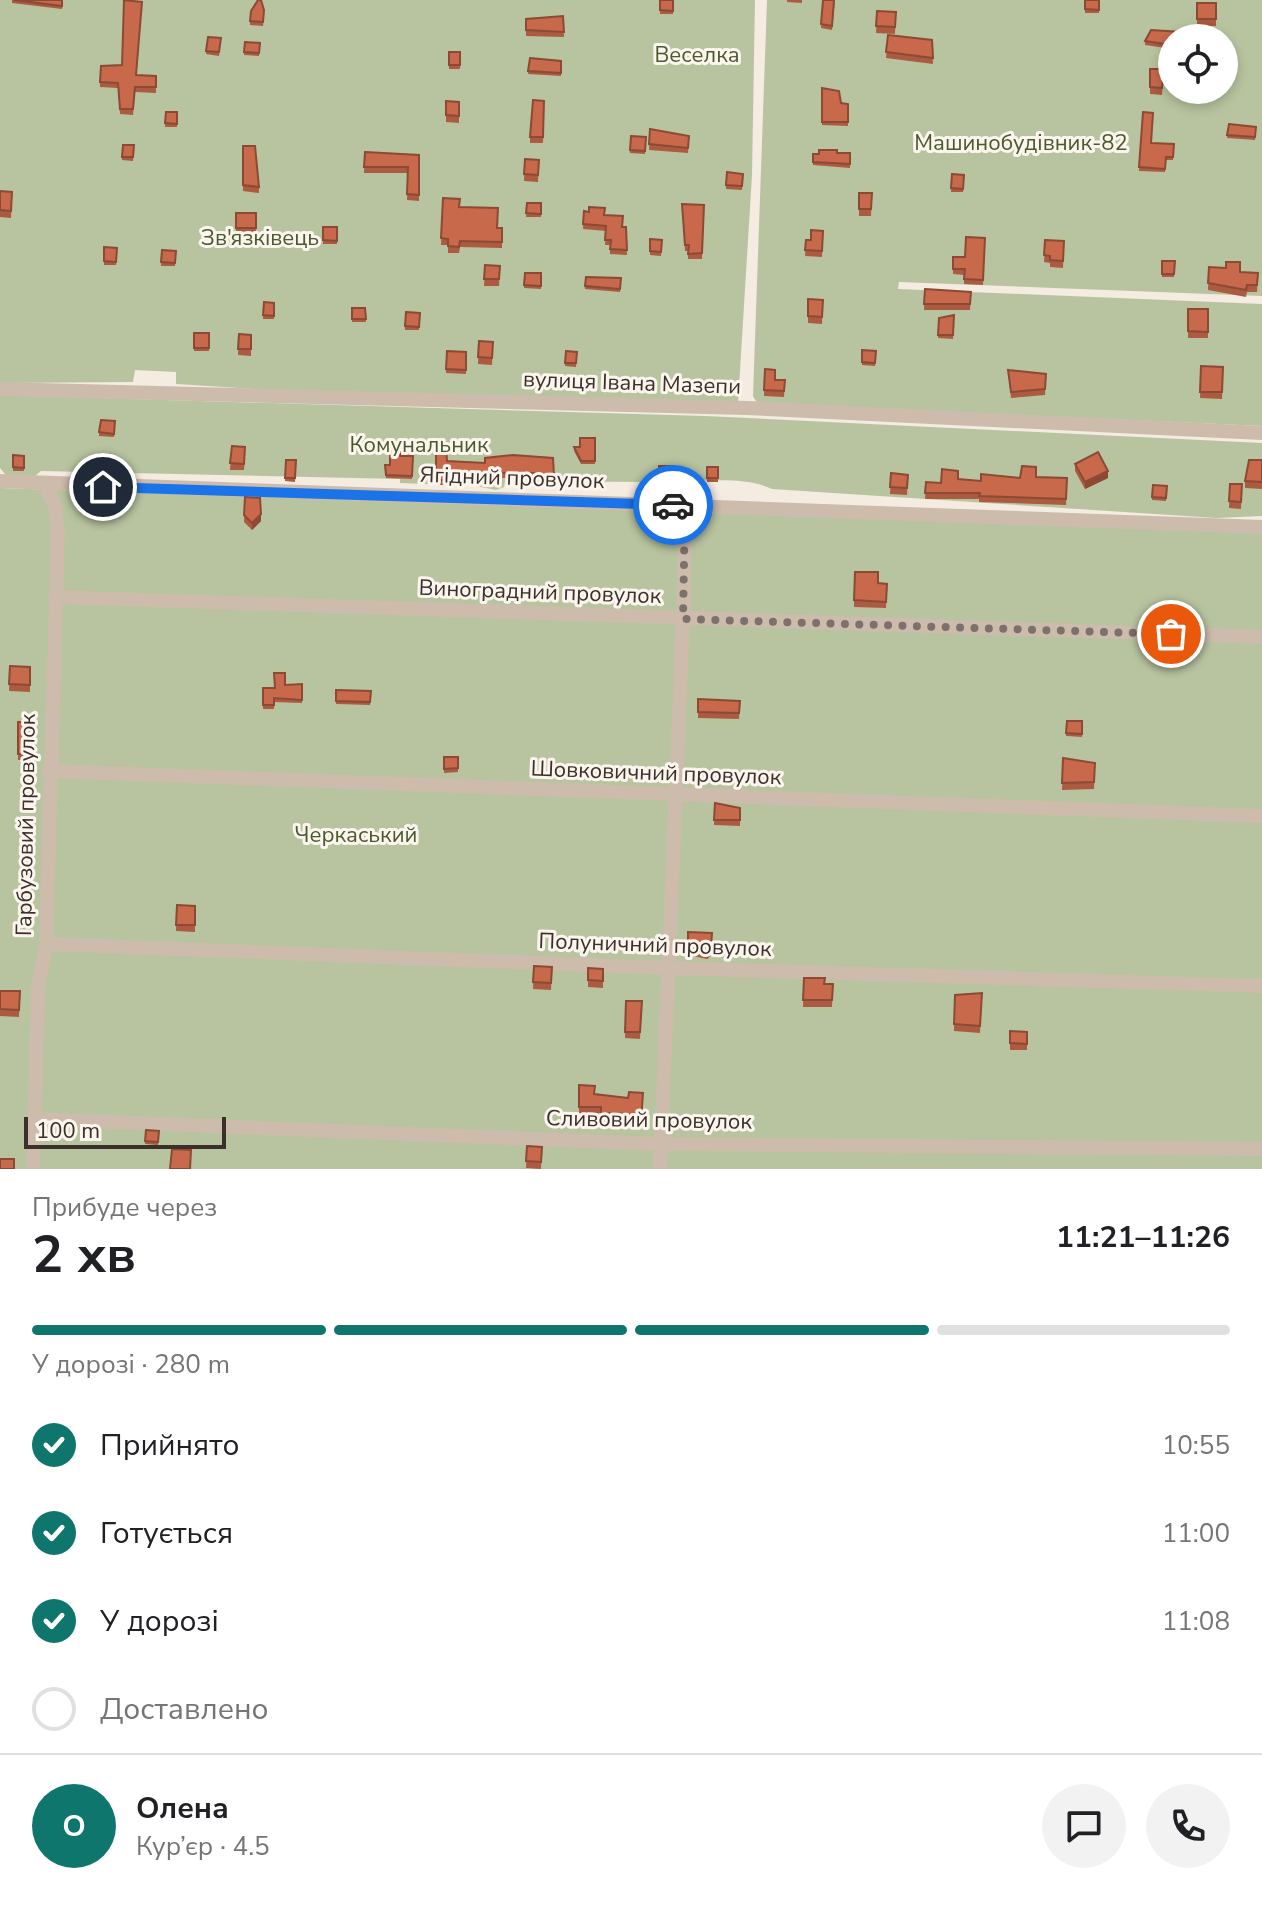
<!DOCTYPE html>
<html lang="uk">
<head>
<meta charset="utf-8">
<style>
  body { margin:0; font-family:"Nunito Sans",sans-serif; background:#f2f2f2; color:#202124; height:100vh; display:flex; flex-direction:column; font-size:30px; white-space:nowrap }
  * { box-sizing:border-box; margin:0 }
  p { font-size:26px; color:#757577 }
  .icon { flex:none; width:44px; height:44px; fill:none; stroke:currentColor; stroke-width:2; stroke-linecap:round; stroke-linejoin:round }
  .map { position:relative; height:1169px; overflow:hidden }
  .sheet { display:flex; flex-direction:column; background:#fff; flex:1 }
  .sheet>* { flex:none }
  .fabs { position:absolute; left:1158px; top:24px; display:grid; gap:16px }
  .fabs a { display:grid; place-items:center; width:80px; height:80px; border-radius:50%; background:#fff; box-shadow:0 4px 12px #0003; font-size:40px }
  .scale { position:absolute; left:24px; bottom:20px; width:202px; box-sizing:border-box; padding-left:8px; border:4px solid #3b302b; border-top:0; font-size:22px; line-height:28px; white-space:nowrap; color:#3b302b; -webkit-text-stroke:6px #fbf5ee; paint-order:stroke }
  .pin { position:absolute; display:grid; place-items:center; width:68px; height:68px; color:#fff; margin:-34px; border:4px solid #fff; border-radius:50%; box-shadow:0 2px 8px #0007 }
  .courier { position:absolute; display:grid; place-items:center; width:80px; height:80px; margin:-40px; border:6px solid #1a73e8; border-radius:50%; background:#fff; color:#222; box-shadow:0 2px 10px #0007 }
  .overview em { font-style:normal; font-weight:700 }
  .overview div { display:flex; flex-direction:column-reverse }
  .overview { display:flex; align-items:center; justify-content:space-between; height:136px; padding:0 32px }
  h1 { font-size:52px; font-weight:700; line-height:60px }
  .bar { display:grid; grid-template-columns:repeat(4,1fr); gap:12px 8px; align-content:center; height:96px; padding:0 32px }
  .bar i { height:10px; border-radius:6px; background:#e0e0e0 }
  .bar .selected { background:#0f766e }
  .bar p { grid-column:span 4 }
  .line { display:flex; align-items:center; gap:20px; padding:0 32px; border-top:2px solid #e0e0e0 }
  .line div { flex:1 }
  .round { display:grid; place-items:center; flex:none; width:84px; height:84px; border-radius:42px; background:#f2f2f2 }
  ol { padding:0 32px; list-style:none }
  li { display:flex; align-items:center; gap:24px; height:88px }
  li p { margin-inline-start:auto }
  li .icon { padding:8px; border-radius:50%; background:#0f766e; color:#fff; stroke-width:4 }
  li:last-child { color:#757577 }
  li i { width:44px; height:44px; border:4px solid #e0e0e0; border-radius:50% }
  .map>svg:first-child { display:block }
  .green { fill:#b8c4a0; fill-rule:evenodd }
  .lines { fill:none; stroke-linecap:round; stroke-linejoin:round }
  .street { stroke:#cdbbac; stroke-width:14 }
  .wall { fill:#ac5a40 }
  .shaded-wall { fill:#8c4a34 }
  .building { fill:#c8694b; stroke:#8c4a34; stroke-width:2 }
  .done { stroke:#7c716b; stroke-width:8; stroke-dasharray:0 14.4 }
  .route { stroke:#1a73e8; stroke-width:10 }
  .labels { text-anchor:middle; dominant-baseline:central; stroke-width:6; stroke-linejoin:round; paint-order:stroke }
  .park-label { font-size:22px; fill:#4a5a2e; stroke:#fbf5ee }
  .street-label { font-size:22px; fill:#3b302b; stroke:#fbf5ee }
</style>
</head>
<body>
<div class="map">
<svg width="1262" height="1169" viewBox="0 0 1262 1169">
  <rect width="100%" height="100%" fill="#f4ebe1"/>
  <g class="green">
    <polygon points="0,0 755,0 752,175 738,403 255,389 176,384 176,372 135,370 133,382 0,383"/>
    <path d="M767 0H1262V296L899 282 898 289 1262 304V426L757 403 753 396ZM1172 38H1224V90H1172Z"/>
    <path d="M0 395 705 416 1262 443V516L1216 518 772 489C743 475 699 482 667 482 612 482 559 481 505 482L504 487 496 490 451 481 450 485 400 483V479L41 471 35 476 6 475 0 468Z"/>
    <polygon points="0,488 853,516 1262,533 1262,1169 0,1169"/>
  </g>
  <g class="lines">
    <g class="street">
      <polyline points="0,389 747,408 1262,433"/>
      <polyline points="0,481 1262,527"/>
      <polyline points="55,597 1262,637"/>
      <polyline points="49,771 1262,816"/>
      <polyline points="46,944 668,968 1262,986"/>
      <polyline points="35,1119 660,1144 1262,1149"/>
      <polyline points="33,1169 38,988 46,944 58,532 55,506 45,485"/>
      <polyline points="660,1169 683,619 685,505"/>
    </g>
  </g>
  <g class="wall">
    <polygon points="12,0 62,0 62,9 12,3"/>
    <rect x="660" y="0" width="13" height="14"/>
    <polygon points="787,0 802,0 802,3 787,2"/>
    <polygon points="823,0 835,0 832,30 821,28"/>
    <rect x="1085" y="0" width="14" height="13"/>
    <rect x="1197" y="3" width="19" height="23"/>
    <polygon points="264,10 263,26 250,25 251,11"/>
    <polygon points="877,11 896,12 895,34 876,33"/>
    <polygon points="563,16 564,37 526,36 526,19"/>
    <polygon points="888,35 932,40 933,64 886,58"/>
    <polygon points="208,37 221,38 219,56 206,54"/>
    <polygon points="1172,38 1172,49 1145,45 1145,41"/>
    <polygon points="245,42 260,43 259,56 244,55"/>
    <rect x="449" y="52" width="11" height="17"/>
    <polygon points="530,58 561,61 561,76 528,74"/>
    <polygon points="1150,69 1164,69 1162,95 1150,94"/>
    <polygon points="136,75 156,76 156,93 135,92 133,115 120,114 118,88 100,87 100,82"/>
    <polygon points="822,88 841,103 848,104 848,126 822,125"/>
    <polygon points="446,101 459,102 459,123 446,122"/>
    <polygon points="544,101 543,143 530,143 530,137"/>
    <polygon points="177,112 177,127 165,127 165,123"/>
    <polygon points="1143,112 1151,143 1174,144 1173,160 1166,160 1165,172 1139,171"/>
    <polygon points="1229,124 1256,127 1255,140 1227,138"/>
    <polygon points="650,129 689,136 688,153 649,150"/>
    <polygon points="631,136 646,137 645,154 630,153"/>
    <polygon points="123,145 134,145 133,161 122,160"/>
    <polygon points="243,146 259,187 259,193 243,191"/>
    <polygon points="365,152 419,155 419,201 407,200 408,173 364,173"/>
    <polygon points="837,153 850,164 850,168 813,165 813,154"/>
    <polygon points="525,159 539,160 538,182 524,181"/>
    <polygon points="727,172 743,174 742,190 726,189"/>
    <polygon points="952,174 964,175 963,192 951,192"/>
    <polygon points="0,191 12,199 11,218 0,217"/>
    <polygon points="859,193 872,193 871,216 859,216"/>
    <polygon points="443,198 498,228 502,228 502,248 460,247 459,253 448,253 448,245 441,245"/>
    <polygon points="527,203 541,203 541,217 526,217"/>
    <polygon points="682,204 704,205 702,259 688,259 688,251 685,251"/>
    <polygon points="584,211 605,215 622,227 626,227 627,255 610,254 610,245 605,245 606,231 583,229"/>
    <rect x="236" y="213" width="20" height="22"/>
    <rect x="323" y="227" width="14" height="17"/>
    <polygon points="823,231 822,257 805,256 806,240 811,240"/>
    <polygon points="985,238 983,285 964,284 964,275 953,274 953,257 965,257"/>
    <polygon points="650,239 662,240 661,256 650,255"/>
    <polygon points="1045,240 1064,241 1063,268 1050,267 1050,263 1044,262"/>
    <polygon points="104,247 117,248 116,265 104,265"/>
    <polygon points="162,250 176,251 175,266 161,266"/>
    <polygon points="1162,261 1175,261 1174,277 1162,277"/>
    <polygon points="485,265 500,266 499,286 484,286"/>
    <polygon points="1209,267 1240,272 1258,273 1257,292 1247,292 1246,297 1208,290"/>
    <polygon points="525,273 541,273 541,289 524,288"/>
    <polygon points="586,277 621,278 620,292 585,289"/>
    <polygon points="925,289 971,292 970,310 924,310"/>
    <polygon points="808,299 823,300 822,324 808,323"/>
    <polygon points="264,302 274,303 274,319 263,319"/>
    <polygon points="352,308 365,308 366,322 352,322"/>
    <rect x="1188" y="309" width="20" height="29"/>
    <polygon points="420,313 419,330 405,330 405,326"/>
    <polygon points="954,315 953,339 938,338 938,335"/>
    <rect x="194" y="333" width="15" height="18"/>
    <polygon points="239,334 251,335 251,356 238,355"/>
    <polygon points="479,341 493,342 492,365 478,364"/>
    <polygon points="862,350 876,351 875,366 862,365"/>
    <polygon points="447,351 466,352 466,374 446,373"/>
    <polygon points="566,351 577,352 576,367 565,366"/>
    <polygon points="1201,366 1223,367 1222,399 1200,398"/>
    <polygon points="765,369 775,380 785,380 784,397 764,396"/>
    <polygon points="1008,370 1046,374 1045,395 1011,398"/>
    <polygon points="115,421 114,437 99,436 99,432"/>
    <polygon points="595,438 595,464 581,464 574,451 574,447 580,447"/>
    <polygon points="436,445 447,461 485,463 553,458 554,481 542,481 541,477 498,478 498,484 447,478 447,485 436,485"/>
    <polygon points="232,446 245,454 244,470 230,470"/>
    <rect x="98" y="454" width="12" height="15"/>
    <polygon points="13,455 24,456 24,471 13,471"/>
    <polygon points="400,456 413,456 412,479 386,478 385,465 390,465"/>
    <polygon points="286,460 296,460 295,482 285,481"/>
    <polygon points="1262,460 1262,489 1245,488 1245,481"/>
    <polygon points="1075,464 1108,478 1085,489 1075,471"/>
    <rect x="659" y="466" width="14" height="14"/>
    <rect x="707" y="467" width="11" height="15"/>
    <polygon points="891,473 908,475 907,495 890,494"/>
    <polygon points="1036,477 1067,478 1066,505 979,502 979,499 925,499 926,482 941,483 958,479 981,481"/>
    <polygon points="1230,484 1242,484 1241,509 1229,508"/>
    <polygon points="1153,485 1167,486 1166,501 1152,500"/>
    <polygon points="245,497 261,521 252,530 244,522"/>
    <polygon points="878,583 887,584 886,608 854,607 854,600"/>
    <polygon points="10,666 30,667 30,692 9,691"/>
    <polygon points="302,684 302,703 274,702 274,709 263,709 263,688 274,688"/>
    <polygon points="336,690 371,691 370,705 336,704"/>
    <polygon points="740,701 739,719 698,718 698,712"/>
    <polygon points="1067,721 1082,721 1082,737 1066,736"/>
    <rect x="18" y="722" width="15" height="38"/>
    <polygon points="444,757 458,757 458,772 444,773"/>
    <polygon points="1063,758 1095,763 1094,789 1062,790"/>
    <polygon points="715,803 740,808 740,826 714,825"/>
    <polygon points="177,905 195,906 195,932 176,931"/>
    <polygon points="688,932 712,933 711,955 707,959 688,955"/>
    <polygon points="534,966 552,967 551,990 533,989"/>
    <polygon points="588,968 603,969 603,988 588,987"/>
    <polygon points="804,978 825,984 833,984 832,1007 803,1007"/>
    <polygon points="0,991 20,991 19,1017 0,1016"/>
    <polygon points="982,993 980,1033 954,1031 955,995"/>
    <polygon points="626,1001 642,1001 640,1039 625,1038"/>
    <polygon points="1010,1031 1027,1032 1027,1050 1010,1050"/>
    <polygon points="579,1085 595,1094 628,1098 643,1093 641,1127 624,1126 624,1120 601,1119 601,1113 579,1113"/>
    <polygon points="146,1130 159,1131 158,1145 145,1144"/>
    <polygon points="527,1146 542,1147 541,1169 526,1168"/>
  </g>
  <g class="shaded-wall">
    <polygon points="1108,471 1108,478 1085,489 1085,482"/>
    <polygon points="261,514 261,521 252,530 252,523"/>
    <polygon points="711,948 711,955 707,959 707,952"/>
  </g>
  <g class="building">
    <polygon points="14,0 62,0 62,6"/>
    <polygon points="124,0 142,2 136,75 156,76 156,87 135,87 133,109 120,109 118,83 100,82 101,66 122,65"/>
    <polygon points="258,0 261,0 264,10 263,22 250,21 251,11"/>
    <polygon points="660,0 673,0 673,11 660,10"/>
    <polygon points="823,0 834,0 832,26 821,24"/>
    <polygon points="1085,0 1099,0 1099,10 1085,9"/>
    <rect x="1197" y="3" width="19" height="16"/>
    <polygon points="877,11 896,12 895,27 876,26"/>
    <polygon points="563,16 564,32 526,30 526,19"/>
    <polygon points="1151,30 1182,32 1182,38 1172,38 1172,45 1145,41"/>
    <polygon points="888,35 932,40 933,58 886,52"/>
    <polygon points="208,37 221,38 219,52 206,51"/>
    <polygon points="245,42 260,43 259,53 244,52"/>
    <rect x="449" y="52" width="11" height="13"/>
    <polygon points="530,58 561,61 561,73 528,71"/>
    <polygon points="1150,69 1164,69 1162,88 1150,87"/>
    <polygon points="822,88 839,91 841,103 848,104 848,122 822,122"/>
    <polygon points="533,100 544,101 543,137 530,137"/>
    <polygon points="446,101 459,102 459,116 446,115"/>
    <polygon points="166,112 177,112 177,124 165,123"/>
    <polygon points="1143,112 1153,113 1151,143 1174,144 1173,157 1166,157 1165,169 1139,167"/>
    <polygon points="1229,124 1256,127 1255,137 1227,135"/>
    <polygon points="650,129 689,136 688,148 649,144"/>
    <polygon points="631,136 646,137 645,151 630,150"/>
    <polygon points="123,145 134,145 133,157 122,157"/>
    <polygon points="243,146 255,146 259,187 243,185"/>
    <polygon points="819,150 837,150 837,153 850,153 850,164 813,162 813,154 819,154"/>
    <polygon points="365,152 419,155 419,195 407,194 408,167 364,167"/>
    <polygon points="525,159 539,160 538,175 524,174"/>
    <polygon points="727,172 743,174 742,186 726,185"/>
    <polygon points="952,174 964,175 963,189 951,188"/>
    <polygon points="0,191 12,192 11,211 0,210"/>
    <polygon points="859,193 872,193 871,209 859,209"/>
    <polygon points="443,198 460,199 459,207 498,208 497,228 502,228 502,242 460,241 459,247 448,246 448,239 441,238"/>
    <polygon points="527,203 541,203 541,214 526,213"/>
    <polygon points="682,204 704,205 702,253 688,254 689,245 685,245"/>
    <polygon points="589,207 605,208 604,215 623,216 622,227 626,227 627,250 610,249 611,240 605,240 606,226 583,224 584,211 589,212"/>
    <rect x="236" y="213" width="20" height="15"/>
    <polygon points="323,227 337,227 337,241 323,240"/>
    <polygon points="811,230 823,231 822,251 805,250 806,240 811,240"/>
    <polygon points="966,237 985,238 983,280 964,279 965,269 953,269 953,257 965,257"/>
    <polygon points="650,239 662,240 661,252 650,251"/>
    <polygon points="1045,240 1064,241 1063,261 1050,260 1050,256 1044,255"/>
    <polygon points="104,247 117,248 116,262 104,261"/>
    <polygon points="162,250 176,251 175,263 161,262"/>
    <polygon points="1162,261 1175,261 1174,274 1162,274"/>
    <polygon points="1226,262 1240,262 1240,272 1258,273 1257,285 1247,285 1246,290 1208,283 1209,267 1226,268"/>
    <polygon points="485,265 500,266 499,279 484,279"/>
    <polygon points="525,273 541,273 541,286 524,285"/>
    <polygon points="586,277 621,278 620,289 585,286"/>
    <polygon points="925,289 971,292 970,304 924,304"/>
    <polygon points="808,299 823,300 822,317 808,316"/>
    <polygon points="264,302 274,303 274,316 263,315"/>
    <polygon points="352,308 365,308 366,319 352,319"/>
    <polygon points="1188,309 1208,309 1208,332 1188,331"/>
    <polygon points="406,312 420,313 419,327 405,326"/>
    <polygon points="954,315 953,335 938,335 939,318"/>
    <rect x="194" y="333" width="15" height="15"/>
    <polygon points="239,334 251,335 251,349 238,349"/>
    <polygon points="479,341 493,342 492,358 478,357"/>
    <polygon points="862,350 876,351 875,363 862,362"/>
    <polygon points="447,351 466,352 466,370 446,369"/>
    <polygon points="566,351 577,352 576,363 565,363"/>
    <polygon points="1201,366 1223,367 1222,392 1200,392"/>
    <polygon points="765,369 775,370 775,380 785,380 784,391 764,390"/>
    <polygon points="1008,370 1046,374 1045,389 1011,392"/>
    <polygon points="101,420 115,421 114,434 99,432"/>
    <polygon points="580,438 595,438 595,461 581,461 574,447 580,447"/>
    <polygon points="446,444 447,461 485,463 485,458 513,455 553,458 554,476 542,477 541,473 498,473 498,479 447,474 447,480 436,480 436,445"/>
    <polygon points="232,446 245,447 244,464 230,463"/>
    <polygon points="390,448 400,448 400,456 413,456 412,476 386,475 385,465 390,465"/>
    <polygon points="1098,452 1108,471 1085,482 1075,464"/>
    <polygon points="98,454 110,454 110,466 98,465"/>
    <polygon points="13,455 24,456 24,468 13,467"/>
    <polygon points="286,460 296,460 295,478 285,478"/>
    <polygon points="1249,460 1262,460 1262,482 1245,481"/>
    <rect x="659" y="466" width="14" height="10"/>
    <polygon points="1022,466 1036,467 1036,477 1067,478 1066,499 979,496 980,493 925,493 926,482 941,483 942,469 958,471 958,479 981,481 981,474 1020,478"/>
    <rect x="707" y="467" width="11" height="11"/>
    <polygon points="891,473 908,475 907,488 890,487"/>
    <polygon points="1230,484 1242,484 1241,502 1229,501"/>
    <polygon points="1153,485 1167,486 1166,498 1152,497"/>
    <polygon points="245,497 260,498 261,514 252,523 244,515"/>
    <polygon points="855,572 878,572 878,583 887,584 886,602 854,600"/>
    <polygon points="10,666 30,667 30,685 9,684"/>
    <polygon points="274,673 285,673 285,685 302,684 302,700 274,698 274,705 263,705 263,688 275,688"/>
    <polygon points="336,690 371,691 370,702 336,701"/>
    <polygon points="698,699 740,701 739,713 698,712"/>
    <polygon points="1067,721 1082,721 1082,734 1066,733"/>
    <rect x="18" y="722" width="15" height="32"/>
    <polygon points="444,757 458,757 458,768 444,769"/>
    <polygon points="1063,758 1095,763 1094,782 1062,783"/>
    <polygon points="715,803 740,808 740,820 714,820"/>
    <polygon points="177,905 195,906 195,925 176,925"/>
    <polygon points="688,932 712,933 711,948 707,952 688,948"/>
    <polygon points="534,966 552,967 551,983 533,982"/>
    <polygon points="588,968 603,969 603,981 588,980"/>
    <polygon points="804,978 825,978 824,984 833,984 832,1000 803,1000"/>
    <polygon points="0,991 20,991 19,1010 0,1009"/>
    <polygon points="982,993 980,1026 954,1024 955,995"/>
    <polygon points="626,1001 642,1001 640,1032 625,1032"/>
    <polygon points="1010,1031 1027,1032 1027,1044 1010,1043"/>
    <polygon points="579,1085 595,1086 594,1094 628,1098 629,1092 643,1093 641,1121 624,1120 625,1114 601,1113 601,1107 579,1107"/>
    <polygon points="146,1130 159,1131 158,1142 145,1141"/>
    <polygon points="527,1146 542,1147 541,1162 526,1161"/>
    <polygon points="172,1149 191,1150 190,1169 170,1169"/>
    <rect x="0" y="1159" width="14" height="10"/>
  </g>
  <g class="lines">
    <polyline class="done" points="673,505 685,505 683,619 1171,634"/>
    <polyline class="route" points="103,487 673,505"/>
  </g>
  <g class="labels">
    <g class="park-label">
      <text x="697" y="55">Веселка</text>
      <text x="1021" y="143">Машинобудівник-82</text>
      <text x="260" y="238">Зв'язківець</text>
      <text x="419" y="445">Комунальник</text>
      <text x="356" y="835">Черкаський</text>
    </g>
    <g class="street-label">
      <text transform="translate(632 383) rotate(2)">вулиця Івана Мазепи</text>
      <text transform="translate(512 478) rotate(2)">Ягідний провулок</text>
      <text transform="translate(540 592) rotate(2)">Виноградний провулок</text>
      <text transform="translate(656 773) rotate(2)">Шовковичний провулок</text>
      <text transform="translate(26 825) rotate(-89)">Гарбузовий провулок</text>
      <text transform="translate(655 945) rotate(2)">Полуничний провулок</text>
      <text transform="translate(649 1120) rotate(1)">Сливовий провулок</text>
    </g>
  </g>
</svg>
<div class="fabs">
<a><svg class="icon" aria-label="locate" viewBox="0 0 24 24"><circle cx="12" cy="12" r="6"/><path d="M12 2v4M12 18v4M2 12h4M18 12h4"/></svg></a>
</div>
<div class="scale">100 m</div>
<div class="pin" style="left:1171px;top:634px;background:#ea580c"><svg class="icon" aria-label="bag" viewBox="0 0 24 24"><path d="M5 8h14l-1 12H6zM9 8a3 3 0 0 1 6 0"/></svg></div>
<div class="pin" style="left:103px;top:487px;background:#1f2937"><svg class="icon" aria-label="home" viewBox="0 0 24 24"><path d="M3 11l9-7 9 7M6 9v11h12V9"/></svg></div>
<div class="courier" style="left:673px;top:505px"><svg class="icon" aria-label="car" viewBox="0 0 24 24"><path d="M5 17H2v-5l4-1 3-4h7l3 4 3 1v5h-3M9 17h6M6 11h13"/><circle cx="7" cy="17" r="2"/><circle cx="17" cy="17" r="2"/></svg></div>
</div>
<section class="sheet">
<div class="overview"><div><h1>2 хв</h1><p>Прибуде через</p></div><em>11:21–11:26</em></div>
<div class="bar"><i class="selected"></i><i class="selected"></i><i class="selected"></i><i></i><p>У дорозі · 280 m</p></div>
<ol>
<li><svg class="icon" aria-label="check" viewBox="0 0 24 24"><path d="M5 12l5 5 9-10"/></svg>Прийнято<p>10:55</p></li>
<li><svg class="icon" aria-label="check" viewBox="0 0 24 24"><path d="M5 12l5 5 9-10"/></svg>Готується<p>11:00</p></li>
<li><svg class="icon" aria-label="check" viewBox="0 0 24 24"><path d="M5 12l5 5 9-10"/></svg>У дорозі<p>11:08</p></li>
<li><i></i>Доставлено</li>
</ol>
<div class="line" style="height:144px"><b class="round" style="background:#0f766e;color:#fff">О</b><div><b>Олена</b><p>Кур’єр · 4.5</p></div><a class="round"><svg class="icon" aria-label="chat" viewBox="0 0 24 24"><path d="M4 5h16v11H9l-5 4z"/></svg></a><a class="round"><svg class="icon" aria-label="phone" viewBox="0 0 24 24"><path d="M5 4h4l2 5-3 2q2 4 5 5l2-3 5 2v4C11 20 4 13 5 4z"/></svg></a></div>
</section>
</body>
</html>
